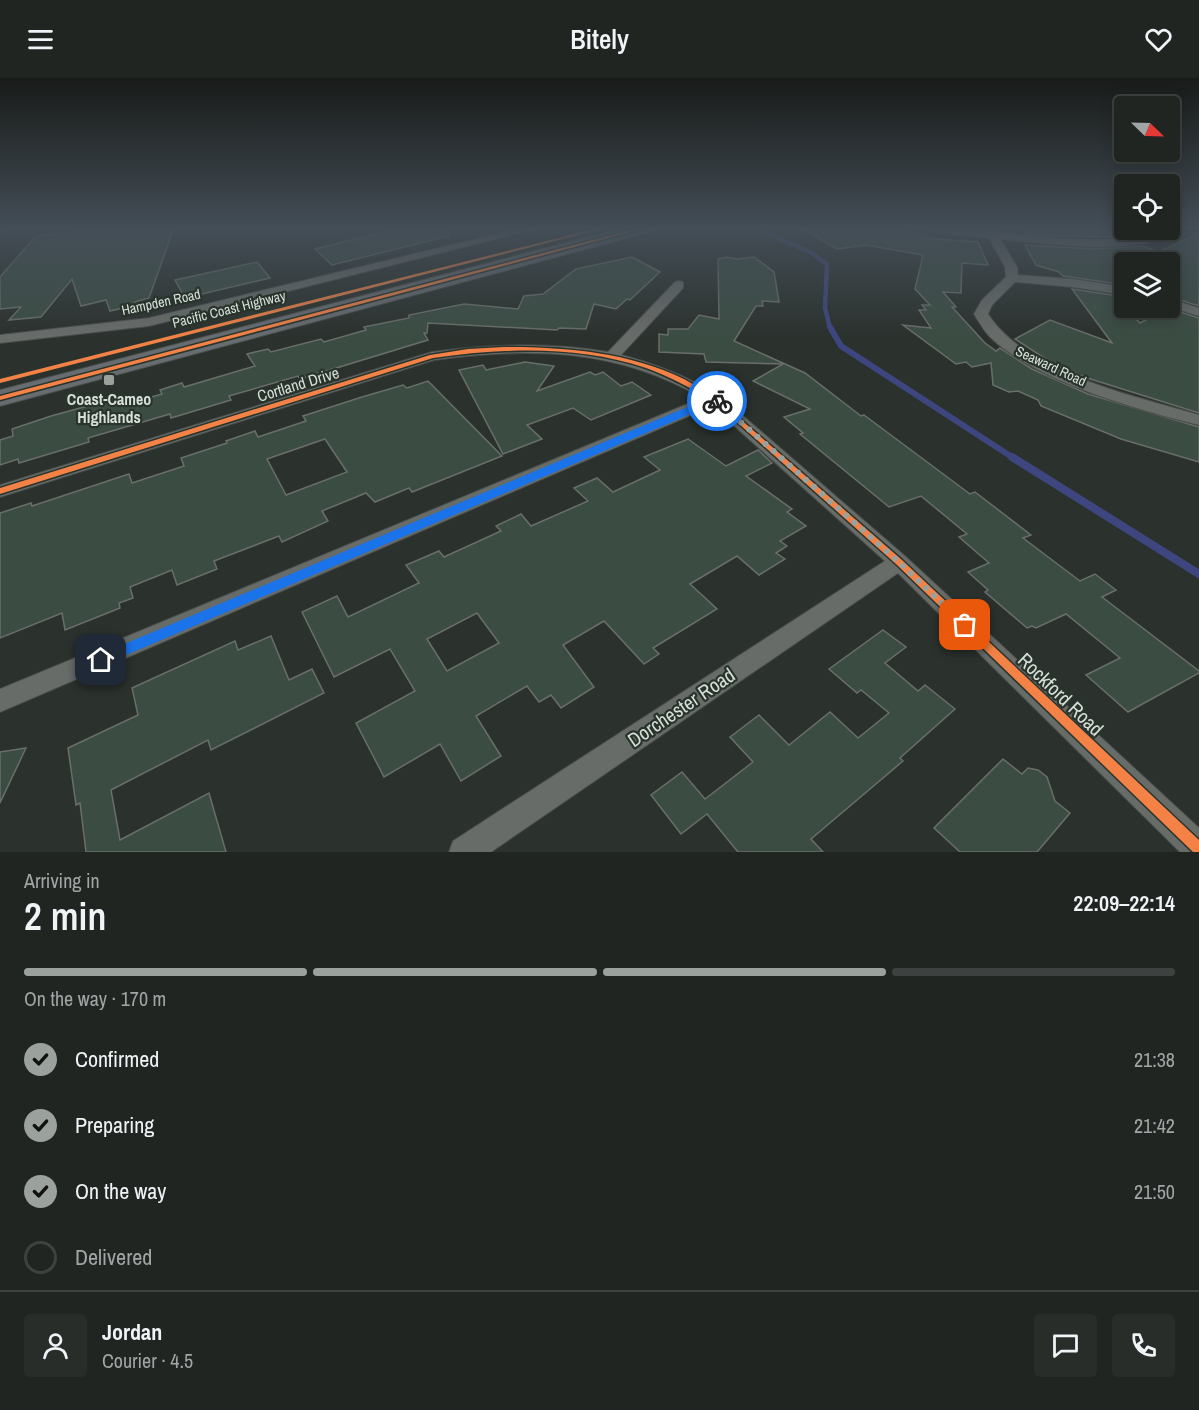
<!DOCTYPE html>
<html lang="en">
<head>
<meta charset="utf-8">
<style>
  body { margin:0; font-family:"Archivo Narrow",sans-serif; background:#282d2a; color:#f1f3f6; height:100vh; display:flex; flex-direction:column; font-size:22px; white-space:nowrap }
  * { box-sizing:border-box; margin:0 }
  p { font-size:20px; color:#a2a5a5 }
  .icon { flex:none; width:33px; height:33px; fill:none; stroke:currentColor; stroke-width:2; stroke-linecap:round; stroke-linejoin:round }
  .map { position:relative; height:774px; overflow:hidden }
  .details { display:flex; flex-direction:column; background:#202522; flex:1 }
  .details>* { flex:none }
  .needle { width:39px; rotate:113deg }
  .tools { position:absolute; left:1114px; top:18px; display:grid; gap:12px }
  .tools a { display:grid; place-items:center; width:66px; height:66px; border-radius:6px; background:#202522; box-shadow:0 3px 15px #0003,0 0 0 2px #3d4240; font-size:30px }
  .pin { position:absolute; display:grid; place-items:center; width:51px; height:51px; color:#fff; margin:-26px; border-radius:12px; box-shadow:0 3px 9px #0006 }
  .courier { position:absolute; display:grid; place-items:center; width:60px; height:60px; margin:-30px; border:4px solid #1a73e8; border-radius:50%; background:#fff; color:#222; box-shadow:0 2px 8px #0007 }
  .overview em { font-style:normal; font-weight:600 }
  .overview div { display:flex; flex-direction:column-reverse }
  .overview { display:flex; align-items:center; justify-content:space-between; height:102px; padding:0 24px }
  h1 { font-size:39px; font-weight:600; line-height:45px }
  .bar { display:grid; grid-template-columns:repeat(4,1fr); gap:9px 6px; align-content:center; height:72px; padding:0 24px }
  .bar i { height:8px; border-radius:4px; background:#3d4240 }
  .bar .active { background:#9ba29d }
  .bar p { grid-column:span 4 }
  .line { display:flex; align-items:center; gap:15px; padding:0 24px; border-top:2px solid #3d4240 }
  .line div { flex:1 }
  .round { display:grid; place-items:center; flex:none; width:63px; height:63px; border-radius:6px; background:#282d2a }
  ol { padding:0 24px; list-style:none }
  li { display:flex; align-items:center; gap:18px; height:66px }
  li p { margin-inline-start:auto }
  li .icon { padding:6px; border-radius:50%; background:#9ba29d; color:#111; stroke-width:4 }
  li:last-child { color:#a2a5a5 }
  li i { width:33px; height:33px; border:3px solid #3d4240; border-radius:50% }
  header { display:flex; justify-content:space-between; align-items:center; height:78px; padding:0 24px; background:#202522; font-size:27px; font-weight:600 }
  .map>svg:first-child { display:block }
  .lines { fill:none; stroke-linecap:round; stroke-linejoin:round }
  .stream-far2 { stroke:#3e467f; stroke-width:4.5 }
  .stream-far1 { stroke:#3e467f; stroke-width:6 }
  .stream { stroke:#3e467f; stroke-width:8 }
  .building { fill:#3b4d43; stroke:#696e6a; stroke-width:1.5; fill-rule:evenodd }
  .minor-casing { stroke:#484c49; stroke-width:2 }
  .trunk-casing { stroke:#484c49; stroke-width:2 }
  .minor { fill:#686c69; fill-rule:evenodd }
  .trunk { fill:#666c70; fill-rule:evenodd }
  .cycleway-casing { stroke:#28342c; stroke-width:3 }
  .cycleway { fill:#f48246; fill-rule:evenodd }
  .route { fill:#1a73e8 }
  .done { stroke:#9ba29d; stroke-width:6; stroke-dasharray:0 10.8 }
  .poi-dot { fill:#9ba29d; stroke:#28342c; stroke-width:2 }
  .labels { text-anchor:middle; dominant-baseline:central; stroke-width:4.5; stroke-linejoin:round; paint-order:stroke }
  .far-street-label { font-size:14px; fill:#d8dfda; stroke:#28342c }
  .street-label { font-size:16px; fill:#d8dfda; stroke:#28342c }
  .poi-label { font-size:16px; font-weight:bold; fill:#d8dfda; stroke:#28342c }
  .near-street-label { font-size:20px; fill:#d8dfda; stroke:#28342c }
</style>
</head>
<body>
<header><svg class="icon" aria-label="menu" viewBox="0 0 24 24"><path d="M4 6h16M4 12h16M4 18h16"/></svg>Bitely<svg class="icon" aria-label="heart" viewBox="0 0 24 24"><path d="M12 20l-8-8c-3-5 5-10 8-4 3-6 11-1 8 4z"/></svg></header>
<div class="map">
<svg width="1199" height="774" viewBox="0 0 1199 774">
  <rect width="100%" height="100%" fill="#2b312d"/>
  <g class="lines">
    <polyline class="stream-far2" points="756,150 812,175 827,186 825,230 830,250"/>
    <polyline class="stream-far1" points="830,249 841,268 1015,381"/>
    <polyline class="stream" points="1012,379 1199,496"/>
  </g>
  <g class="building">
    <polygon points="118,150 174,150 149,220 135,224 136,227 110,233 106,222 81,228 72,201 41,239 9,242 21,229 0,231 0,199 36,158"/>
    <polygon points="400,150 448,150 449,158 332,187 315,171"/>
    <polygon points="801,150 904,150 904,154 926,157 925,160 978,164 988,187 962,185 961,215 943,214 956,229 952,229 985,265 996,273 1000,270 1032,291 1088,316 1199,349 1199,384 1121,361 1041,328 1038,322 1018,313 1009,314 993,307 991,285 972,289 966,284 956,286 903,247 931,250 919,232 926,232 922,227 930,227 915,211 923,177 866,167 837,171"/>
    <polygon points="1020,150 1099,150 1120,159 1058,158 1023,155"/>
    <polygon points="1199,155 1199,228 1170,219 1170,184 1125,184 1125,207 1063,198 1059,194 1036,187 1025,167 1094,171 1143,168 1159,174"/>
    <polygon points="632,179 660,194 630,222 627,221 616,231 594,226 586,251 559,250 557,252 428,245 427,255 424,255 428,262 300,301 298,298 229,318 231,322 171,340 170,336 88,360 89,364 19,385 18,381 0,387 0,362 13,358 12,351 51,338 117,320 120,328 162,316 160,312 182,305 184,309 255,288 247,276 268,271 271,274 321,261 324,264 366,252 364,249 409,240 409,237 464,226 518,231 524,218 543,216 576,191"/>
    <polygon points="726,179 737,181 754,179 774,194 779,224 762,223 763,228 756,228 734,263 805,295 861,338 864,337 970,416 975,414 1031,457 1023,460 1080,503 1095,496 1116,512 1102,519 1199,593 1199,595 1128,634 1086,597 1120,580 1066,536 1036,550 1032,548 1027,550 985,514 988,512 968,494 989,485 959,459 967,456 921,418 889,429 800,356 803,355 784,339 810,331 753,303 783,286 706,284 704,276 659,274 659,256 668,257 668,251 688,251 699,237 719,241 718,181"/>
    <polygon points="257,184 270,200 185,220 175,202"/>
    <polygon points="1072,211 1125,219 1125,230 1140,245 1168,230 1199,240 1199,335 1084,299 1055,287 1015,261 1050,242 1112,265"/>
    <polygon points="525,284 554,288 537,313 590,294 595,297 603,294 621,308 632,304 651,317 591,342 573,330 527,347 542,361 503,376 459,292 483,287 486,292"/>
    <path d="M428 303 502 378 412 414 409 410 375 424 366 415 322 433 328 443 282 464 279 458 214 483 217 491 177 507 172 492 130 509 133 520 119 525 120 530 65 552 62 535 0 560V435L31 425 32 428 129 396 132 405 184 388 181 380 227 365 226 363 255 353 258 359 306 343 303 338 362 319 403 307 407 310ZM325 361 347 394 286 417 267 381Z"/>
    <path d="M688 361 726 388 758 372 772 385 746 398 792 431 787 434 806 448 780 463 787 468 776 475 785 481 759 497 737 478 690 506 717 531 653 570 659 576 644 586 604 543 563 567 594 609 561 630 551 617 539 624 527 608 476 638 501 678 461 703 440 666 384 699 356 645 415 613 390 571 334 599 302 534 337 518 348 539 419 505 406 487 439 473 444 479 501 453 496 448 521 436 531 448 588 423 574 410 597 400 613 414 660 392 644 379ZM477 535 499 565 447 593 427 561Z"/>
    <polygon points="883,552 906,569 885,585 918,613 925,607 955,631 900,680 903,683 811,761 823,774 738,774 707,736 681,756 651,717 682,694 705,721 753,684 730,659 759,637 789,667 830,634 858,660 889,635 861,612 857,615 829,591"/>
    <polygon points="271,558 289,602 312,591 324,615 211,672 208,662 111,712 120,762 209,715 226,774 86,774 80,725 76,727 68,670 138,637 132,610 235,563 238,572"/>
    <polygon points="26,670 0,725 0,674"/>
    <polygon points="1003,681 1022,696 1028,690 1038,692 1047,699 1055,723 1070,735 1037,774 960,774 934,750"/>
  </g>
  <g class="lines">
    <g class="minor-casing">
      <g id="minor">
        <polygon points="0,150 15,150 0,154"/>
        <polygon points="521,150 540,150 149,248 0,265 0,257 149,240"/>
        <path d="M921 150 985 153 984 150H994L997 154C1037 158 1078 164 1118 161 1140 160 1161 150 1181 150 1144 181 1046 165 1000 161L1017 189 1018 197 1073 201 1125 209V217L1073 209 1015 204 992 227 988 236C1027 296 1133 317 1199 337V347C1138 332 1035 303 990 259 984 253 979 244 974 236L982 222 1006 199 1005 189 989 160 926 153Z"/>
        <path d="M679 203 683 204V210L621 277C657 286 688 299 720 318L906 479 1199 750V774H1180L898 495 491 774H449L453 763 885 483 712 328 0 634V611L702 320C617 270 529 269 434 282L0 419V407L432 274C491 266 549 264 608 274L675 204Z"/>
        <polygon points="1170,221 1199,230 1199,238 1170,229"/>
      </g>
    </g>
    <g class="trunk-casing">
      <polygon id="trunk" points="623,150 653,150 650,154 0,328 0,312"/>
    </g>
    <use href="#minor" class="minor"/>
    <use href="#trunk" class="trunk"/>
    <g class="cycleway-casing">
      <g id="cycleway">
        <polygon points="598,150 606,150 0,305 0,301"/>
        <polygon points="638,150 646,150 0,322 0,318"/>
        <path d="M504 269C566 269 628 274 684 301 695 307 706 314 716 320L902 482 1199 762V774H1193L896 486 712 322C690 310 669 298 646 290 577 267 504 270 433 280L0 416V410L430 277 468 271Z"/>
      </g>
    </g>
    <use href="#cycleway" class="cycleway"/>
  </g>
  <linearGradient id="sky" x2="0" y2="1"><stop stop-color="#181b19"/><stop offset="0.58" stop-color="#444e57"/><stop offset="1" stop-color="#444e57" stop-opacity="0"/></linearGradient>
  <rect width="1199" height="259" fill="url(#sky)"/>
  <polygon class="route" points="711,319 717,319 721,323 105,586 96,586 94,582 96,578"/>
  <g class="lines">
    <polyline class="done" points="717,323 899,484 965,547"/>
  </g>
  <rect class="poi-dot" x="103" y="296" width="12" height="12" rx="3"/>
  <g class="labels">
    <g class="far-street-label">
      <text transform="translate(161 224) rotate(-12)">Hampden Road</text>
      <text transform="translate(229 231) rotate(-14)">Pacific Coast Highway</text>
      <text transform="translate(1051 288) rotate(25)">Seaward Road</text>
    </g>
    <g class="street-label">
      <text transform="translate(298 306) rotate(-17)">Cortland Drive</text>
    </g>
    <g class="poi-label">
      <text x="109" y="321">Coast-Cameo<tspan x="109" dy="18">Highlands</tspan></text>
    </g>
    <g class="near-street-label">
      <text transform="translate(1061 616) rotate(44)">Rockford Road</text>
      <text transform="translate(681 629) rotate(-34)">Dorchester Road</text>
    </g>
  </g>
</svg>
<div class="tools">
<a><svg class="needle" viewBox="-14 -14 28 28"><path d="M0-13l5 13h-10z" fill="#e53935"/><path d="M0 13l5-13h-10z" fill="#a2a5a5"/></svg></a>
<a><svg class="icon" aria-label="locate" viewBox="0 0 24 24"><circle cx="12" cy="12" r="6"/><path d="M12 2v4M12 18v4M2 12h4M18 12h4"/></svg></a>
<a><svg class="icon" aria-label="layers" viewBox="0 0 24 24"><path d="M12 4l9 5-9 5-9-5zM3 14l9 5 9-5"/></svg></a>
</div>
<div class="pin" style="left:965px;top:547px;background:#ea580c"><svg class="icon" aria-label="bag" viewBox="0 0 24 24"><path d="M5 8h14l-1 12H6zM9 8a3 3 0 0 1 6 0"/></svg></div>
<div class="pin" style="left:101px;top:582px;background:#1f2937"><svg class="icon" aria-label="home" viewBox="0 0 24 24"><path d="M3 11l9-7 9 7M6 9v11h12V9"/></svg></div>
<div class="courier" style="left:717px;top:323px"><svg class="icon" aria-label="bike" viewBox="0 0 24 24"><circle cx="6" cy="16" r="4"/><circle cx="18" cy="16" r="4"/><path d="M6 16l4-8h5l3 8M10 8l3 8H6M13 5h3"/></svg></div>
</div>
<section class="details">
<div class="overview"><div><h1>2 min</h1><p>Arriving in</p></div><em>22:09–22:14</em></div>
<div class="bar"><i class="active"></i><i class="active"></i><i class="active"></i><i></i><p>On the way · 170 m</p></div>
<ol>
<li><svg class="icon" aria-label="check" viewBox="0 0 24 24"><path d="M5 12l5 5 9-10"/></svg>Confirmed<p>21:38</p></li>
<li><svg class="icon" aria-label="check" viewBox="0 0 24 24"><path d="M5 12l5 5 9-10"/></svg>Preparing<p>21:42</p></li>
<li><svg class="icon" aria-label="check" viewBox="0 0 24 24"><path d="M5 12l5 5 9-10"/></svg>On the way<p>21:50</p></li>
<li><i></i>Delivered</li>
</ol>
<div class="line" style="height:108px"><a class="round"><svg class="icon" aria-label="person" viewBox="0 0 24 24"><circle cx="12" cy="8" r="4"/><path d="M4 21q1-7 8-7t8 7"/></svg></a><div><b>Jordan</b><p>Courier · 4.5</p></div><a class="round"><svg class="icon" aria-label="chat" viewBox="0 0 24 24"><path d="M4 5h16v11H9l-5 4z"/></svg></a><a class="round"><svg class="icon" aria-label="phone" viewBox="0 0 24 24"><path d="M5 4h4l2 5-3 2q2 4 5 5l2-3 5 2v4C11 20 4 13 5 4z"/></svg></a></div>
</section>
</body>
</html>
